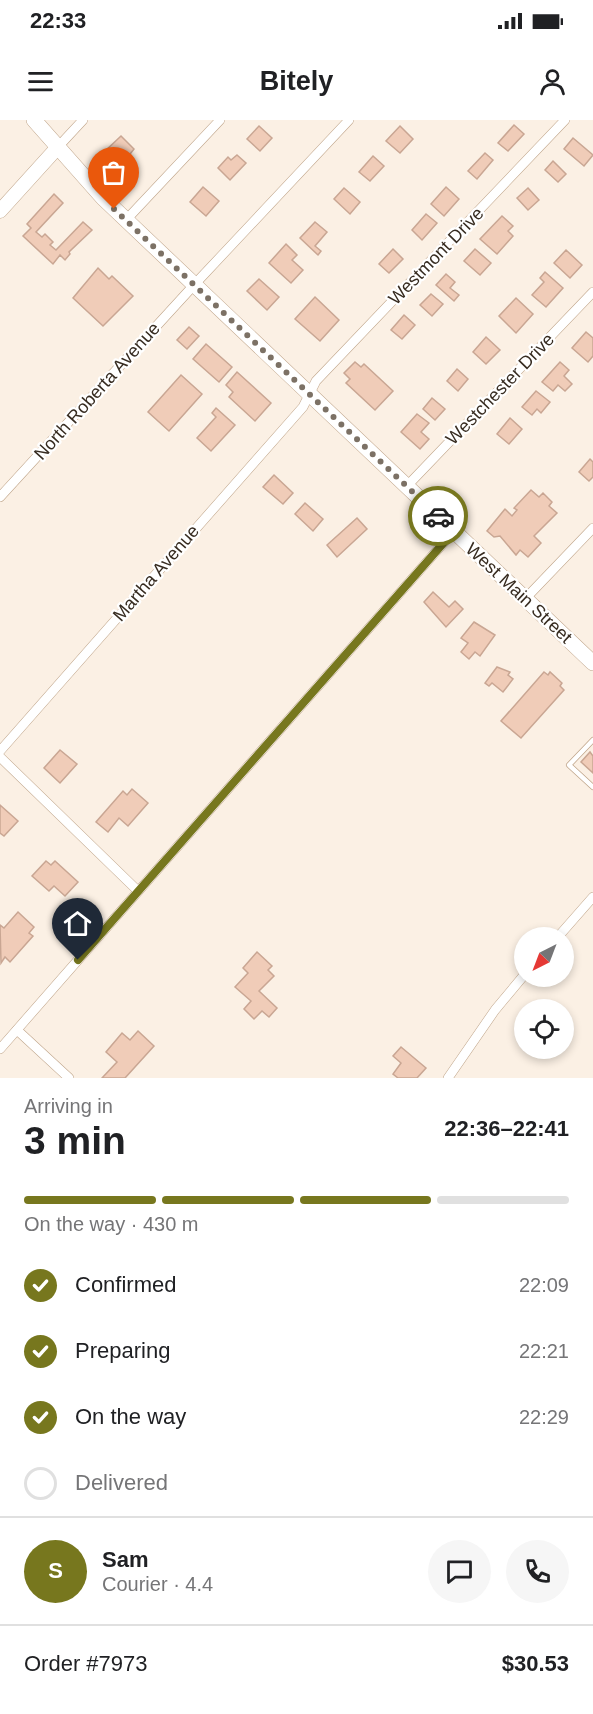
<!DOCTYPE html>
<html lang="en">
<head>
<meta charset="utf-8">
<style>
  body { margin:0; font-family:Helvetica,sans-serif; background:#f6f6f6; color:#202124; height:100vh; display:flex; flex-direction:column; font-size:22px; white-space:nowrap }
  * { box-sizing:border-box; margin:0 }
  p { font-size:20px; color:#757577 }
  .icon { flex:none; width:33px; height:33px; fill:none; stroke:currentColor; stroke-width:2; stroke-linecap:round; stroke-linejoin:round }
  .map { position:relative; height:958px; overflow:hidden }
  .drawer { display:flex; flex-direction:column; background:#fff; flex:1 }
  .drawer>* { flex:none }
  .needle { width:39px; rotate:222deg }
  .controls { position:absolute; left:514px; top:807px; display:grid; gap:12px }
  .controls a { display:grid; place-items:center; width:60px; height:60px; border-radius:50%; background:#fff; box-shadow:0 3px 9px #0003; font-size:30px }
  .pin { position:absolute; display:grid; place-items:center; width:51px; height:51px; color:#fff; margin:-62px -26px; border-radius:50% 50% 50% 0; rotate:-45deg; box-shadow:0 0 6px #0007 }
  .pin .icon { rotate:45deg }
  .courier { position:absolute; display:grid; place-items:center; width:60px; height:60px; margin:-30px; border:4px solid #77771e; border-radius:50%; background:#fff; color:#222; box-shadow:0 2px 8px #0007 }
  .head em { font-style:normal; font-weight:600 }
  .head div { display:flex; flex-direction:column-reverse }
  .head { display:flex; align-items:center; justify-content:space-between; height:102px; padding:0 24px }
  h1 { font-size:39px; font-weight:600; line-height:45px }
  .bar { display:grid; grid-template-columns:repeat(4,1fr); gap:9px 6px; align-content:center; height:72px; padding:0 24px }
  .bar i { height:8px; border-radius:4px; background:#e0e0e0 }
  .bar .active { background:#77771e }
  .bar p { grid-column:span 4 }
  .line { display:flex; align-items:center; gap:15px; padding:0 24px; border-top:2px solid #e0e0e0 }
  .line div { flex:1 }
  .round { display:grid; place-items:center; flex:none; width:63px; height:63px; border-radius:32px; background:#f6f6f6 }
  ol { padding:0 24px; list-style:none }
  li { display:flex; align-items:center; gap:18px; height:66px }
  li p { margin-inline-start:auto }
  li .icon { padding:6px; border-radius:50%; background:#77771e; color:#fff; stroke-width:4 }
  li:last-child { color:#757577 }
  li i { width:33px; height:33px; border:3px solid #e0e0e0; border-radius:50% }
  .status { display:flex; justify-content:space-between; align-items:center; height:42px; padding:0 30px; background:#fff; direction:ltr }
  .status svg { height:16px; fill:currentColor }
  header { display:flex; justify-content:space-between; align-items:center; height:78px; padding:0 24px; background:#fff; font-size:27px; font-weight:600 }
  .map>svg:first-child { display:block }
  .building { fill:#f0ccb8; stroke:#c9a693; stroke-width:1.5 }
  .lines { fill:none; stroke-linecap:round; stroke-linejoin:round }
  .lane-casing { stroke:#bfa489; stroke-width:6 }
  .street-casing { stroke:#bfa489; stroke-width:10 }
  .secondary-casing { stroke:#bfa489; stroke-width:15 }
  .primary-casing { stroke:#bfa489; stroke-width:16 }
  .lane { stroke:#fff; stroke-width:4.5 }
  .street { stroke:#fff; stroke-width:9 }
  .secondary { stroke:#fff; stroke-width:14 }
  .primary { stroke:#fff; stroke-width:15 }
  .done { stroke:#7c7165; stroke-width:6; stroke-dasharray:0 10.8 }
  .route { stroke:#77771e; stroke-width:8 }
  .labels { text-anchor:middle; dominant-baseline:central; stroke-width:4.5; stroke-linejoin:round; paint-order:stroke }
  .street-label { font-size:18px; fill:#372c21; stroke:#fff }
</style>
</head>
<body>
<div class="status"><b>22:33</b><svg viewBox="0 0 49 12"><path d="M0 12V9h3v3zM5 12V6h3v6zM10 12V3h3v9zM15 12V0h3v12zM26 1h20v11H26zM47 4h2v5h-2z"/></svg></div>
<header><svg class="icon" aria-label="menu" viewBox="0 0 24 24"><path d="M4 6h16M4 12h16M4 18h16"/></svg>Bitely<svg class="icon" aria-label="person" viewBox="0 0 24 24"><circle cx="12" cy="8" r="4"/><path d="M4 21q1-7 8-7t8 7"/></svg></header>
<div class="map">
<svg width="593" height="958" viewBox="0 0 593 958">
  <rect width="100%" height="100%" fill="#fbf0e4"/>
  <g class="building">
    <polygon points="514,5 524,14 508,31 498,23"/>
    <polygon points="259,6 272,18 260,31 247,19"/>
    <polygon points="400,6 413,19 400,33 386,21"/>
    <polygon points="121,16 134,29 119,48 103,33"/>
    <polygon points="573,18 593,35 584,46 564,29"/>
    <polygon points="485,33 493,40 477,59 468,51"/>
    <polygon points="237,35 246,43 230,60 218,48 228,37 231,40"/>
    <polygon points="373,36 384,46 370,61 359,52"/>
    <polygon points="553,41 566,54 558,62 545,50"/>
    <polygon points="203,67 219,81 206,96 190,82"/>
    <polygon points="446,67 459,79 444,96 431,84"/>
    <polygon points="344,68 360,82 350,94 334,79"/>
    <polygon points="528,68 539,80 528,90 517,78"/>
    <polygon points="54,74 63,83 36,112 42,117 45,114 53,122 50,125 56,130 83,102 92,110 69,132 70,134 65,140 60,135 53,144 23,116 31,108 27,104"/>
    <polygon points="426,94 437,103 422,120 412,110"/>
    <polygon points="502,96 513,106 508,111 513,116 497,134 480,119"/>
    <polygon points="315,102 327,112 315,126 321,131 318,135 300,118"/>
    <polygon points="286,124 297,135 292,140 303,150 291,163 269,143"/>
    <polygon points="393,129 403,139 389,153 379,144"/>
    <polygon points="475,129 491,143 480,155 464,141"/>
    <polygon points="566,130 582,145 570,158 554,143"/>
    <polygon points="98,148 109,159 112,156 133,176 103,206 73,178"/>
    <polygon points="545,152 563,168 546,187 532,175 544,162 540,158"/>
    <polygon points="446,154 455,162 450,168 459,175 454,181 436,165"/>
    <polygon points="259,159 279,177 267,190 247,171"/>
    <polygon points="431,174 443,184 432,196 420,185"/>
    <polygon points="315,177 339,200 320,221 295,199"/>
    <polygon points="516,178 533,194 516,213 499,196"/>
    <polygon points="404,195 415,205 402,219 391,210"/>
    <polygon points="189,207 199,216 187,229 177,220"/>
    <polygon points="586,212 593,218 593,236 588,242 572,228"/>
    <polygon points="486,217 500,230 486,244 473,232"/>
    <polygon points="206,224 232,247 219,262 193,239"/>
    <polygon points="355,242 361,247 364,244 393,271 375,290 346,263 350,259 344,253"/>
    <polygon points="560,242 569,250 564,256 572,264 565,271 558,265 553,271 542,262"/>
    <polygon points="457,249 468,259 458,271 447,261"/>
    <polygon points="237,252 271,283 255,301 229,277 233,272 226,265"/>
    <polygon points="181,255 202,274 169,311 148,292"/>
    <polygon points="536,271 550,282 541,293 537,289 532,295 522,287"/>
    <polygon points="432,278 445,289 435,300 423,289"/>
    <polygon points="216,288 235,305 211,331 197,318 216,297 212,293"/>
    <polygon points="417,294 429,303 421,312 429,319 420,329 401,312"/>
    <polygon points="510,298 522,309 509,324 497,314"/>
    <polygon points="590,339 593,342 593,357 589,361 579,352"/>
    <polygon points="274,355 293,373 283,384 263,367"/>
    <polygon points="531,370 539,377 543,373 552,382 549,386 557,393 534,416 541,423 528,437 520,430 516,435 500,416 494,417 487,411 505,389 512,396 517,390 514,388"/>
    <polygon points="305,383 323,399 313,411 295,394"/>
    <polygon points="357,398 367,409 337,437 327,425"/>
    <polygon points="433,472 449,487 455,481 463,489 446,507 424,482"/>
    <polygon points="474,502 495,515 480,536 475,532 469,539 461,532 468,523 461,518"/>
    <polygon points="497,547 510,552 508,555 513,559 503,572 492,563 489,566 485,563"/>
    <polygon points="544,552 548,555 550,552 562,563 560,566 564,570 521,618 501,601"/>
    <polygon points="60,630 77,644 60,663 44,648"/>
    <polygon points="590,632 593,636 593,653 581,642"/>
    <polygon points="132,669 148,683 128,706 119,698 108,712 96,702 123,671 127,675"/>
    <polygon points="0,685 18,701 4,716 0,713"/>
    <polygon points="46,741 51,745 55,741 78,762 65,776 54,766 49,771 32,756"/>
    <polygon points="18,792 34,807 29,813 33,816 10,842 5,837 1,843 0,805 4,808"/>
    <polygon points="257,832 272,846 268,850 274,856 259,871 277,888 269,897 262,891 254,899 244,889 251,881 235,867 248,853 243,848"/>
    <polygon points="138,911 154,926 125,958 102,958 117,942 106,932 122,913 130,920"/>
    <polygon points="401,927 426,948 417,958 398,958 393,954 401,943 393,936"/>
  </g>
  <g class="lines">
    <g class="lane-casing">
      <polyline id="lane" points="593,620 569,645 593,667"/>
    </g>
    <g class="street-casing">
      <g id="street">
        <polyline points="57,28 83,0"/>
        <polyline points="126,100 220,0"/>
        <polyline points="407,366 593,172"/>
        <polyline points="0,377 194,165 349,0"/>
        <polyline points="525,479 593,408"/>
        <polyline points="0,631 303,287 316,261 565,0"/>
        <polyline points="0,637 138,771"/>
        <polyline points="557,818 593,777"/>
        <polyline points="17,910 69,958"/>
        <polyline points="0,929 454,411"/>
        <polyline points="448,958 495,890 525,854"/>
      </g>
    </g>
    <g class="secondary-casing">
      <polyline id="secondary" points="0,91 57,28"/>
    </g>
    <g class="primary-casing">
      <polyline id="primary" points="34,0 103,78 593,543"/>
    </g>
    <use href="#lane" class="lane"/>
    <use href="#street" class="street"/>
    <use href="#secondary" class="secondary"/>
    <use href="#primary" class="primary"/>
  </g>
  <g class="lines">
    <polyline class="done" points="114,89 438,396"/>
    <polyline class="route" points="78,840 454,411 438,396"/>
  </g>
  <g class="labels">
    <g class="street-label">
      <text transform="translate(436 136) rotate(-46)">Westmont Drive</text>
      <text transform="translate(500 269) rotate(-46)">Westchester Drive</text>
      <text transform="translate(97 271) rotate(-48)">North Roberta Avenue</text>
      <text transform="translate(156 453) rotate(-49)">Martha Avenue</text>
      <text transform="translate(519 473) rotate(43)">West Main Street</text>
    </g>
  </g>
</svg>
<div class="controls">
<a><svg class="needle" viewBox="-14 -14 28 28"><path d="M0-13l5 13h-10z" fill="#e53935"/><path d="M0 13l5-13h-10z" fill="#757577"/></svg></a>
<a><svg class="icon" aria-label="locate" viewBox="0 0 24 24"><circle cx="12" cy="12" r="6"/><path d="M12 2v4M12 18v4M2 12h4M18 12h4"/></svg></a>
</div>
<div class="pin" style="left:114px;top:89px;background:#ea580c"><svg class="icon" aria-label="bag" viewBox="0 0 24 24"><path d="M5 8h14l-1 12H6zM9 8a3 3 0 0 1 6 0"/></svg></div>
<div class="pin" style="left:78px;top:840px;background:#1f2937"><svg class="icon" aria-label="home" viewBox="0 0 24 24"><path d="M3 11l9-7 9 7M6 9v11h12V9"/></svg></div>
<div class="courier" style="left:438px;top:396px"><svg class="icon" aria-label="car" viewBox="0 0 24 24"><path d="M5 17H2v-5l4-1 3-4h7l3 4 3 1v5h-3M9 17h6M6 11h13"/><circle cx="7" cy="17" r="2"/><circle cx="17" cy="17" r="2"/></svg></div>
</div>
<section class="drawer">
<div class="head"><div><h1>3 min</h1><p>Arriving in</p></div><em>22:36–22:41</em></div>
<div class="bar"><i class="active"></i><i class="active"></i><i class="active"></i><i></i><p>On the way · 430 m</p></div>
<ol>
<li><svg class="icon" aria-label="check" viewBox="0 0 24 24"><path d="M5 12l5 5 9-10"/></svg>Confirmed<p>22:09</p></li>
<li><svg class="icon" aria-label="check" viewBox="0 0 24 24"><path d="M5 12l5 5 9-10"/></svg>Preparing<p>22:21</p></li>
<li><svg class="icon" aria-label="check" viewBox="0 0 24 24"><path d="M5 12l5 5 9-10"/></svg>On the way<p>22:29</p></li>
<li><i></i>Delivered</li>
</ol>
<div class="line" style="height:108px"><b class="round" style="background:#77771e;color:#fff">S</b><div><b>Sam</b><p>Courier · 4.4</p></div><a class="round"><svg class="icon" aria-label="chat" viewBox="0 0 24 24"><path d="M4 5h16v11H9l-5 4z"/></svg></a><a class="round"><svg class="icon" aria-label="phone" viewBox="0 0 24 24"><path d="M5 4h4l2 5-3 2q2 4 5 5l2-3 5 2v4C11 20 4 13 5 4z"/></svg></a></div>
<div class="line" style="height:78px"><div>Order #7973</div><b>$30.53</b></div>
</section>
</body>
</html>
